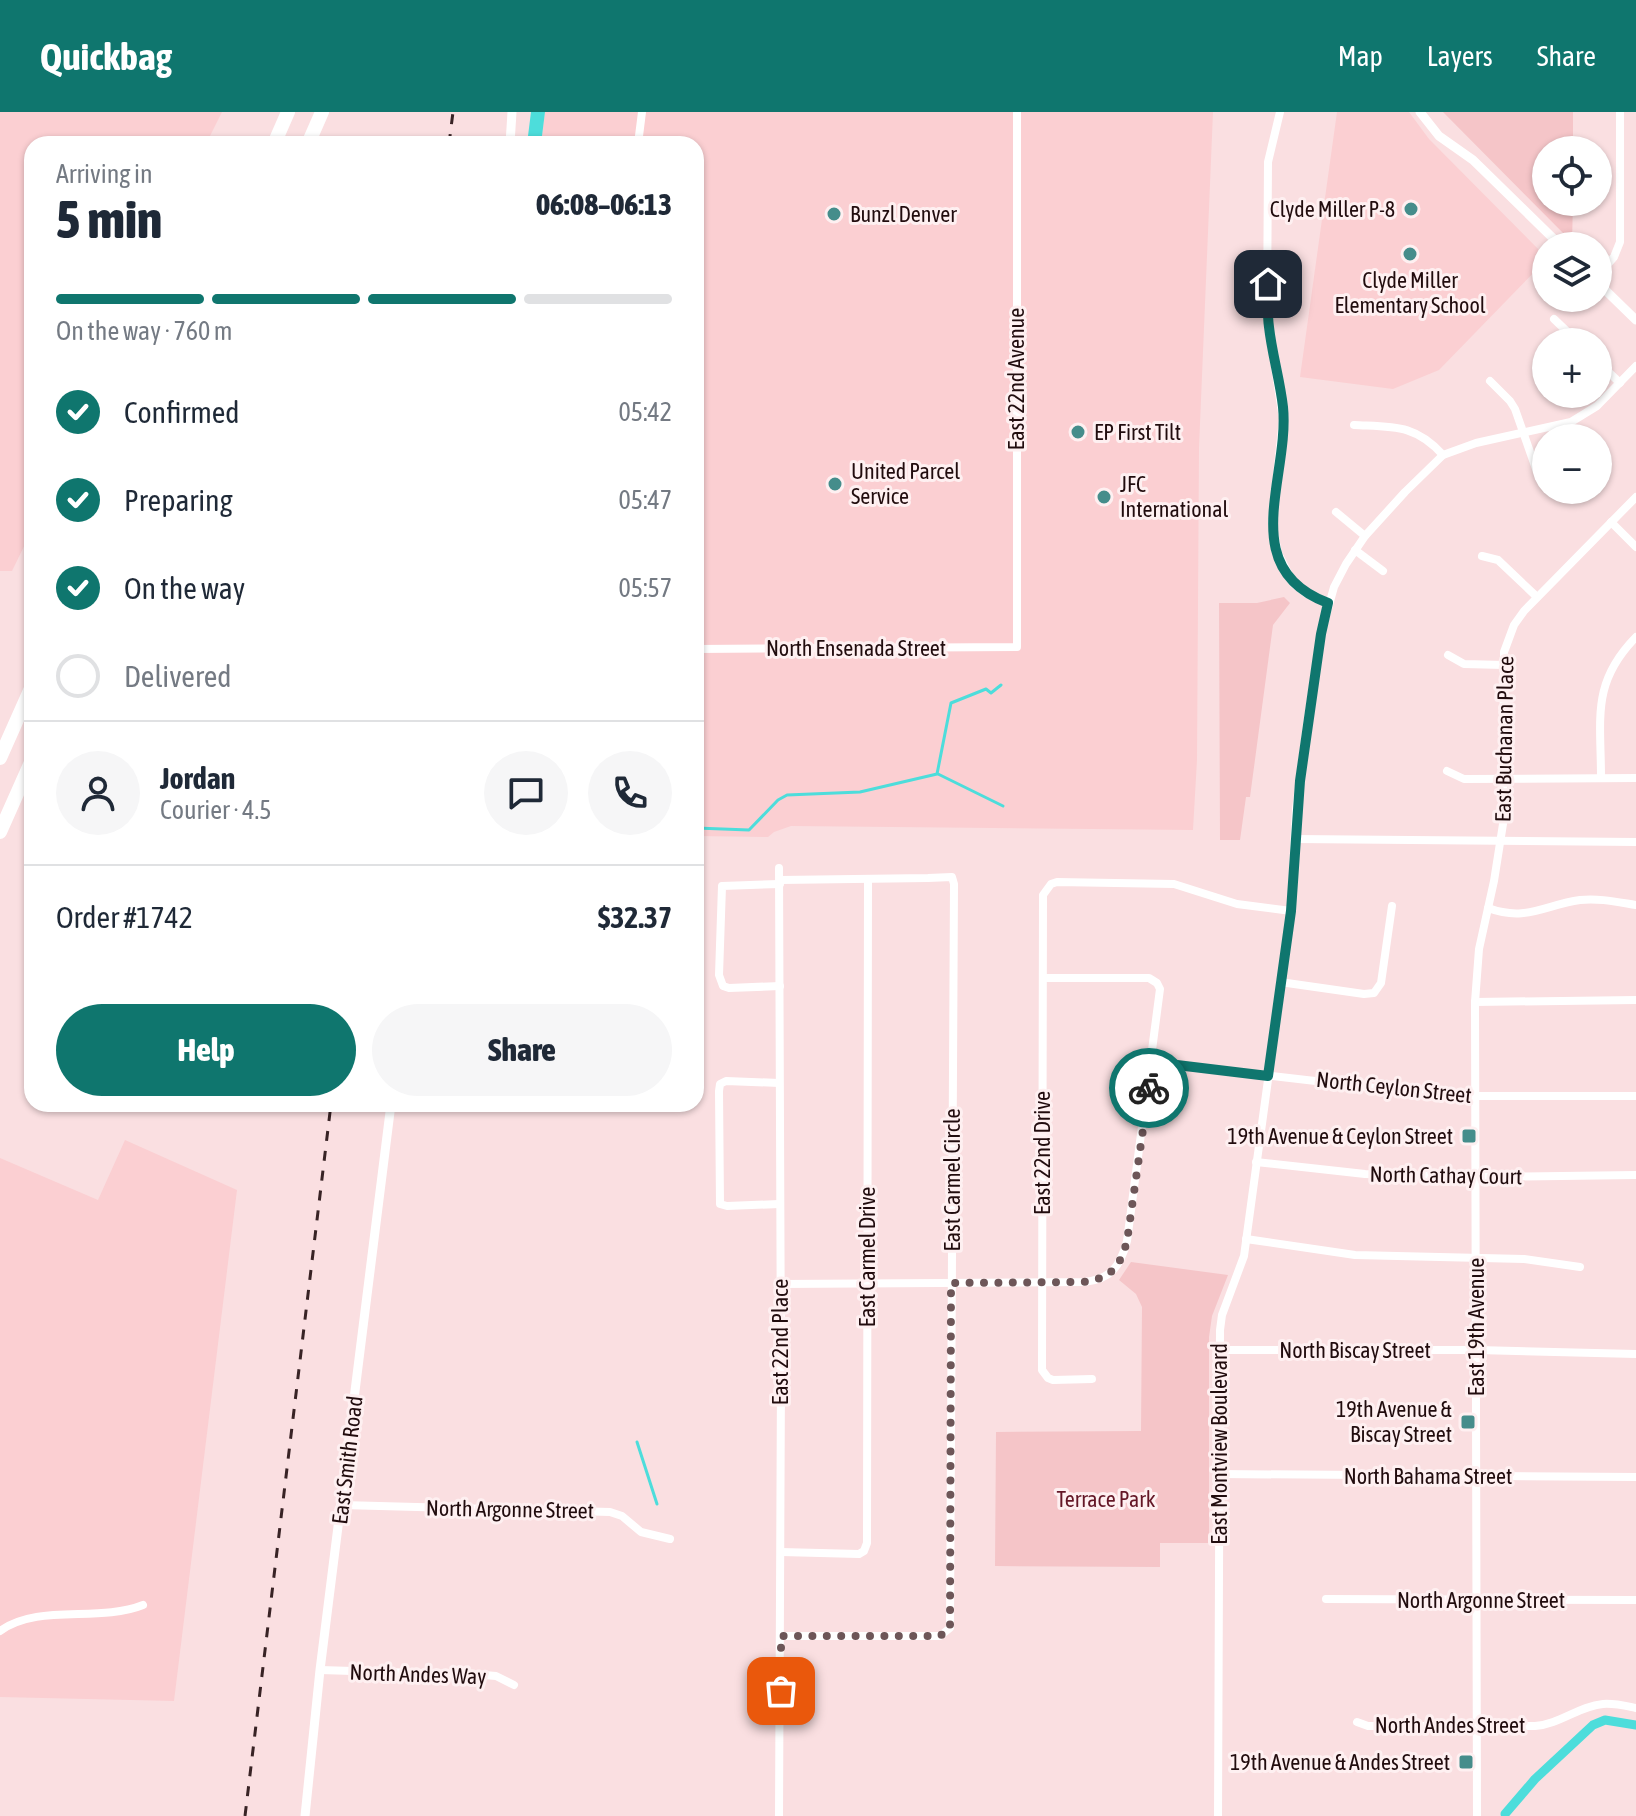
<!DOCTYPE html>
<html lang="en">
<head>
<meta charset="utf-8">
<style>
  body { margin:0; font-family:"Asap Condensed",sans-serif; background:#f6f6f7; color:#1f2937; height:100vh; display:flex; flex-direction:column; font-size:30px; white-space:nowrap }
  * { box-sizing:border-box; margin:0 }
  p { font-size:26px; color:#747a83 }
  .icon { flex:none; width:44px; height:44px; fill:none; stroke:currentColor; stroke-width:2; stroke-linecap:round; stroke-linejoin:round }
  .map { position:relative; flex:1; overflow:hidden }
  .panel { position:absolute; left:24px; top:24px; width:680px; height:976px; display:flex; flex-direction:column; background:#fff; border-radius:24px; box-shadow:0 2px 6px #0004 }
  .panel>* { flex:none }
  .tools { position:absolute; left:1532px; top:24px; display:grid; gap:16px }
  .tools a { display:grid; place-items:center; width:80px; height:80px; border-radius:50%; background:#fff; box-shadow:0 2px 6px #0004; font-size:40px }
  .pin { position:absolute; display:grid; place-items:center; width:68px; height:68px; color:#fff; margin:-34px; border-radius:16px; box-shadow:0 4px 12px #0006 }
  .courier { position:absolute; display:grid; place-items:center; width:80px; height:80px; margin:-40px; border:6px solid #0f766e; border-radius:50%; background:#fff; color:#222; box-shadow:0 2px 10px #0007 }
  .headline em { font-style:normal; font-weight:800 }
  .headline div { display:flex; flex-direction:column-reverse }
  .headline { display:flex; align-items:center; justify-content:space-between; height:136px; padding:0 32px }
  h1 { font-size:52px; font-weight:800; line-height:60px }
  .bar { display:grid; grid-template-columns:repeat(4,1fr); gap:12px 8px; align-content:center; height:96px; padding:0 32px }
  .bar i { height:10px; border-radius:6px; background:#e0e1e3 }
  .bar .selected { background:#0f766e }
  .bar p { grid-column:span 4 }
  .line { display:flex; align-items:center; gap:20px; padding:0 32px; border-top:2px solid #e0e1e3 }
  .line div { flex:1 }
  .round { display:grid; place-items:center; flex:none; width:84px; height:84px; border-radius:42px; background:#f6f6f7 }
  ol { padding:0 32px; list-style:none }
  li { display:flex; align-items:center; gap:24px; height:88px }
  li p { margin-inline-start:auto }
  li .icon { padding:8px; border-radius:50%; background:#0f766e; color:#fff; stroke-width:4 }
  li:last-child { color:#747a83 }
  li i { width:44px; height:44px; border:4px solid #e0e1e3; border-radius:50% }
  .action { display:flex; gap:16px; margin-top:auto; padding:16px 32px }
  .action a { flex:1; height:92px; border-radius:48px; background:#0f766e; color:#fff; font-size:32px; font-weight:800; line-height:92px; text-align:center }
  .action a+a { background:#f6f6f7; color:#1f2937 }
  header { display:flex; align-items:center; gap:48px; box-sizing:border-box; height:112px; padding:0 40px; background:#0f766e; color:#fff }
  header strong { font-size:38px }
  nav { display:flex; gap:44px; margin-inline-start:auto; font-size:28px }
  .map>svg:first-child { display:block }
  .built { fill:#fbcfd2 }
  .green { fill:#f5c5c8 }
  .water { fill:#4ddddb }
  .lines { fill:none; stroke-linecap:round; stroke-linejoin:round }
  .stream { stroke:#4ddddb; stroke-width:3 }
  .canal { stroke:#4ddddb; stroke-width:9 }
  .minor { stroke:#fff; stroke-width:8 }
  .tertiary { stroke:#fff; stroke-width:9 }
  .motorway { stroke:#fff; stroke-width:14 }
  .rail { stroke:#382325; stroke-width:3; stroke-dasharray:10 10; stroke-linecap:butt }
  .done { stroke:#6d5658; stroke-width:8; stroke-dasharray:0 14.4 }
  .route { stroke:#0f766e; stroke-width:10 }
  .poi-dot { fill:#458d8b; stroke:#fef0f1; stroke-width:3 }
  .labels { text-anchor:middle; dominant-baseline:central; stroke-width:6; stroke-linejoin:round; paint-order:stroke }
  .poi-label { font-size:22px; fill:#210c0e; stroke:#fef0f1; text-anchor:end }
  .street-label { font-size:22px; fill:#210c0e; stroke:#fef0f1 }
  .park-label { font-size:22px; fill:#641727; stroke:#fef0f1 }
</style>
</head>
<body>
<header>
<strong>Quickbag</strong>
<nav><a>Map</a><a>Layers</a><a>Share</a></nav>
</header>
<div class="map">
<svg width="1636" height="1704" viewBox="0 0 1636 1704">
  <rect width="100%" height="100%" fill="#fadfe1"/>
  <g class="built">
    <polygon points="0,0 222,0 206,32 32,32 32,418 12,459 0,459"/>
    <polygon points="545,0 1213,0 1199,336 1197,648 1193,718 791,714 774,720 768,725 696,724 696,32 541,32"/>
    <polygon points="1337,0 1409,0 1429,27 1546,145 1546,148 1439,258 1393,277 1300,265"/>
    <polygon points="125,1028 237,1078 174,1589 0,1585 0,1046 98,1088"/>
  </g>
  <g class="green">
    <polygon points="1443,0 1573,0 1573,38 1546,38 1546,90 1573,90 1572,130"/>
    <polygon points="1284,485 1290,491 1273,513 1250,685 1246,685 1240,728 1220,728 1219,491 1257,491"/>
    <polygon points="1131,1150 1228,1163 1212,1204 1209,1225 1209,1431 1160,1431 1160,1455 995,1454 996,1320 1141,1319 1142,1195 1136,1182 1119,1168"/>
  </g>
  <polygon class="water" points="531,0 545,0 541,32 527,32"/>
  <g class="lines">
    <g class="stream">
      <polyline points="938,662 1003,694"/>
      <polyline points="696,716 749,718 778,688 787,683 860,680 937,662 951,591 986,577 991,581 1001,573"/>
      <polyline points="637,1330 657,1392"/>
    </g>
    <polyline class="canal" points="1505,1702 1535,1667 1593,1613 1605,1608 1636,1613"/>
    <g class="minor">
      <polyline points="1280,0 1268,50 1267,203 1283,307 1272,410 1278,441 1293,471 1307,482 1328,491"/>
      <polyline points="638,32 642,0"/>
      <polyline points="1598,163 1614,145 1620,130 1620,0"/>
      <polyline points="1554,207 1578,230"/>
      <polyline points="1598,250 1620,271"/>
      <polyline points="1490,269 1510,289 1515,297 1536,357"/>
      <path d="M1354 313C1393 315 1415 312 1443 343"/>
      <polyline points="1336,400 1365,424"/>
      <polyline points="1611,410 1636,435"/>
      <polyline points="1355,438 1383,459"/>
      <polyline points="1482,444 1498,448 1537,485"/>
      <polyline points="696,537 1017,535 1017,0"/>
      <polyline points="1448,543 1464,552 1504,553"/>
      <polyline points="1447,659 1464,667 1636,666"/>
      <path d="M1601 666C1601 606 1591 571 1636 525"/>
      <polyline points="1295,727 1636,730"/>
      <polyline points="779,756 781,1265 779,1704"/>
      <polyline points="780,768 928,766 952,765 954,772 950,1516 940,1524 781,1524"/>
      <path d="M1488 796C1526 810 1544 793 1580 788 1599 786 1617 790 1636 793"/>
      <polyline points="1280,870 1364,882 1374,881 1381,871 1392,794"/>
      <polyline points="780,874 729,876 723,874 719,863 722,774 780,772"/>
      <polyline points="1475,890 1636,888"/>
      <polyline points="1152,950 1393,978 1474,984 1636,984"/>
      <polyline points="779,971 726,969 720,972 719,979 720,1092 727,1094 779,1092"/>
      <polyline points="1256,1050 1365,1062 1475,1065 1636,1063"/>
      <polyline points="1246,1127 1355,1143 1524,1147 1580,1155"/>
      <path d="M780 1172 1084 1170C1111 1167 1120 1155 1127 1129L1160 877 1157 871 1149 866H1043"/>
      <polyline points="1218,1238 1477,1238 1636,1242"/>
      <polyline points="1092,1267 1053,1268 1048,1266 1042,1258 1043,783 1051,772 1057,770 1174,772 1237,792 1291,799"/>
      <polyline points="1219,1362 1636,1365"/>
      <polyline points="342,1393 610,1400 622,1404 641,1420 670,1427"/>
      <polyline points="781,1440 859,1442 864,1439 867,1431 868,767"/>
      <polyline points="1326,1487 1636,1488"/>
      <path d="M0 1519C39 1491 98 1511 143 1493"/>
      <polyline points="320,1558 484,1563 496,1564 514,1573"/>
      <path d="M1357 1610 1368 1614H1535C1560 1612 1579 1594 1603 1592 1614 1591 1626 1594 1636 1596"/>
      <polyline points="1218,1704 1220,1218 1222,1203 1244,1144 1291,799 1296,697 1307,612 1321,522 1334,475 1346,452 1365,424 1405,380 1443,343 1476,331 1571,310 1597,294 1636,254"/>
      <polyline points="1477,1704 1475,890 1479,837 1494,769 1503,712 1504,540 1514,513 1524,499 1636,385"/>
    </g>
    <g class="tertiary">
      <polyline points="1420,0 1439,24 1473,48 1561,134"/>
      <polyline points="510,32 512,0"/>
      <polyline points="1598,171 1636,208"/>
      <polyline points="305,1704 320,1558 391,992"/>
    </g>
    <g class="motorway">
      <polyline points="274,32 288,0"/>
      <polyline points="308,32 322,0"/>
      <polyline points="0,646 32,574"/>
      <polyline points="0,720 32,648"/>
    </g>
    <g class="rail">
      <polyline points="449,32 453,0"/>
      <polyline points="245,1704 331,992"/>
    </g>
  </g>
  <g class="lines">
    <path class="done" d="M781 1579V1524H940L950 1516 951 1171 1084 1170C1111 1166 1120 1155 1127 1129L1149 976"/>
    <path class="route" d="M1149 976 1152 950 1268 964 1291 799 1300 669 1321 522 1328 491C1235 456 1290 365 1283 295 1280 268 1272 242 1269 215 1267 201 1268 187 1268 172"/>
  </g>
  <g class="poi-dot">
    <circle cx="1411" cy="97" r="8"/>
    <circle cx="834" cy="102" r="8"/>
    <circle cx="1410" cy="142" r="8"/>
    <circle cx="1078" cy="320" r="8"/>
    <circle cx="835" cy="372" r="8"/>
    <circle cx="1104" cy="385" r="8"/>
    <rect x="1461" y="1016" width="16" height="16" rx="4"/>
    <rect x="1460" y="1302" width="16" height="16" rx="4"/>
    <rect x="1458" y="1642" width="16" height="16" rx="4"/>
  </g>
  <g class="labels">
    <g class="poi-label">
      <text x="1395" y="97">Clyde Miller P-8</text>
      <text x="850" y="102" text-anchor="start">Bunzl Denver</text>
      <text x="1410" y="168" text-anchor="middle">Clyde Miller<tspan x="1410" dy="25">Elementary School</tspan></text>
      <text x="1094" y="320" text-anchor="start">EP First Tilt</text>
      <text x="851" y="359" text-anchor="start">United Parcel<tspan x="851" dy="25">Service</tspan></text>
      <text x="1120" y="372" text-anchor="start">JFC<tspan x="1120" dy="25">International</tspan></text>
      <text x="1453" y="1024">19th Avenue &amp; Ceylon Street</text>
      <text x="1452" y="1297">19th Avenue &amp;<tspan x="1452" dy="25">Biscay Street</tspan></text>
      <text x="1450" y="1650">19th Avenue &amp; Andes Street</text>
    </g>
    <g class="street-label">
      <text transform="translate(1016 267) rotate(-90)">East 22nd Avenue</text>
      <text x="856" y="536">North Ensenada Street</text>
      <text transform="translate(1504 627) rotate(-89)">East Buchanan Place</text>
      <text transform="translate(1394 975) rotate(6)">North Ceylon Street</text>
      <text transform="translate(1042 1041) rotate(-90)">East 22nd Drive</text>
      <text transform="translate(1446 1063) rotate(1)">North Cathay Court</text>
      <text transform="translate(952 1068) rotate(-90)">East Carmel Circle</text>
      <text transform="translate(867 1145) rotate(-90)">East Carmel Drive</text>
      <text transform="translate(1476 1215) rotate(-90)">East 19th Avenue</text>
      <text transform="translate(780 1230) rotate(-90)">East 22nd Place</text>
      <text x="1355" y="1238">North Biscay Street</text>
      <text transform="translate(1219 1332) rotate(-90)">East Montview Boulevard</text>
      <text transform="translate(347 1348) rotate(-83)">East Smith Road</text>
      <text x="1428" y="1364">North Bahama Street</text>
      <text transform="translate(510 1397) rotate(1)">North Argonne Street</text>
      <text x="1481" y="1488">North Argonne Street</text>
      <text transform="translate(418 1562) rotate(2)">North Andes Way</text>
      <text x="1450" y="1613">North Andes Street</text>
    </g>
    <g class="park-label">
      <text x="1106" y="1387">Terrace Park</text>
    </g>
  </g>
</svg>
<div class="tools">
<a><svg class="icon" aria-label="locate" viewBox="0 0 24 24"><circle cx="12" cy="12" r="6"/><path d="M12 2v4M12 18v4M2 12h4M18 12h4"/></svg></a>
<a><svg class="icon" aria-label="layers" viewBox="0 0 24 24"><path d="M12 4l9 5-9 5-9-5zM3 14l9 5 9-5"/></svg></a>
<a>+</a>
<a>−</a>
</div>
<div class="pin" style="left:781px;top:1579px;background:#ea580c"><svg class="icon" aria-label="bag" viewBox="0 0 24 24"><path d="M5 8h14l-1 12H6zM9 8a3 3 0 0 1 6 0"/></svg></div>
<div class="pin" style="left:1268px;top:172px;background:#1f2937"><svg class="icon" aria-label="home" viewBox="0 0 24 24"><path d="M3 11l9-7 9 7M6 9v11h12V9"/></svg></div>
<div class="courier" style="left:1149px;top:976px"><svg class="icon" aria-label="bike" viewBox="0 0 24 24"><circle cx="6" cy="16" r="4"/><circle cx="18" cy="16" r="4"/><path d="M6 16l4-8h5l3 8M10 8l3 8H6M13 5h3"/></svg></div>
<section class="panel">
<div class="headline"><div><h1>5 min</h1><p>Arriving in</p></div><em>06:08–06:13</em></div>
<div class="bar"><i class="selected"></i><i class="selected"></i><i class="selected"></i><i></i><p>On the way · 760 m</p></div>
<ol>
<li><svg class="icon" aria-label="check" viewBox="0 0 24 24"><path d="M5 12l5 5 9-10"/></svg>Confirmed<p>05:42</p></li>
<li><svg class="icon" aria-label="check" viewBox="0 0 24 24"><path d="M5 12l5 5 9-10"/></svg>Preparing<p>05:47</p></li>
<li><svg class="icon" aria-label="check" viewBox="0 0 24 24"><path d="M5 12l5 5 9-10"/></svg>On the way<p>05:57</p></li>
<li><i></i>Delivered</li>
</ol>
<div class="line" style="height:144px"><a class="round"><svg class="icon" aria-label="person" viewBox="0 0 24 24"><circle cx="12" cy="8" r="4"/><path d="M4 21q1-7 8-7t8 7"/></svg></a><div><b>Jordan</b><p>Courier · 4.5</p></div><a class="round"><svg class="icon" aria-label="chat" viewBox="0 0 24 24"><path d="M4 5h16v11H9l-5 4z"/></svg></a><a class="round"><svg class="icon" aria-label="phone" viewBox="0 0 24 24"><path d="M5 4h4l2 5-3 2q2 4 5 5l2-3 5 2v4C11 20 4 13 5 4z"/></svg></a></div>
<div class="line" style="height:104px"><div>Order #1742</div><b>$32.37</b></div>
<div class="action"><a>Help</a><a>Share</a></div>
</section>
</div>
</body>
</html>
